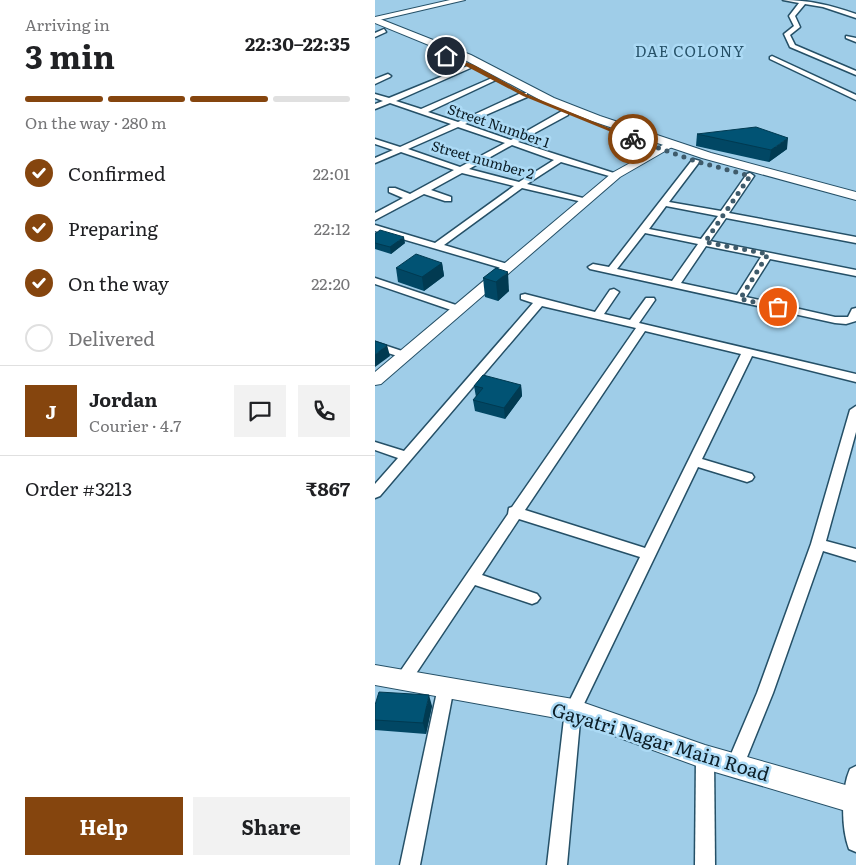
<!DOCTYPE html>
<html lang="en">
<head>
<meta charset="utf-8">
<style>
  body { margin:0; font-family:Literata,serif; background:#f2f2f2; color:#202124; height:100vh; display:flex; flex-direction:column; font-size:19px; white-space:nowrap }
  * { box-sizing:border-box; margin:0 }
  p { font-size:16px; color:#757577 }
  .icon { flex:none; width:28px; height:28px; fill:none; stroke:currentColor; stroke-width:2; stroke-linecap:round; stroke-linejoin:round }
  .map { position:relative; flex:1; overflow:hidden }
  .side { display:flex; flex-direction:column; background:#fff; width:375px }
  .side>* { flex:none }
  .pin { position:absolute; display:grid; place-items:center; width:42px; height:42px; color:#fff; margin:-21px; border:2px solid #fff; border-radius:50%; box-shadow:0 1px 5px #0007 }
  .courier { position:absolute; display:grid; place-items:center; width:50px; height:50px; margin:-25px; border:4px solid #85450e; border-radius:50%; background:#fff; color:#222; box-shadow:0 1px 6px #0007 }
  .headline em { font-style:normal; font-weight:700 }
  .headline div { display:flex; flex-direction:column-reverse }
  .headline { display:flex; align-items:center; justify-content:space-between; height:85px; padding:0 25px }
  h1 { font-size:32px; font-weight:700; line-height:38px }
  .bar { display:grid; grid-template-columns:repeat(4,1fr); gap:8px 5px; align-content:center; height:60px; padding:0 25px }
  .bar i { height:6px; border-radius:4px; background:#e0e0e0 }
  .bar .active { background:#85450e }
  .bar p { grid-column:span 4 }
  .line { display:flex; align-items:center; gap:12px; padding:0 25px; border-top:1px solid #e0e0e0 }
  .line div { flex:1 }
  .round { display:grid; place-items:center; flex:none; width:52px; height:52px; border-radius:0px; background:#f2f2f2 }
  ol { padding:0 25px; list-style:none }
  li { display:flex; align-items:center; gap:15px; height:55px }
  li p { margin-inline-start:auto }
  li .icon { padding:5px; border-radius:50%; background:#85450e; color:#fff; stroke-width:4 }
  li:last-child { color:#757577 }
  li i { width:28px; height:28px; border:2px solid #e0e0e0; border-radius:50% }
  .primary-button { display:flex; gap:10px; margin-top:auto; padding:10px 25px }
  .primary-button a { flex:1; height:58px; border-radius:0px; background:#85450e; color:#fff; font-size:20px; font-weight:700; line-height:58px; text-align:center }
  .primary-button a+a { background:#f2f2f2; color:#202124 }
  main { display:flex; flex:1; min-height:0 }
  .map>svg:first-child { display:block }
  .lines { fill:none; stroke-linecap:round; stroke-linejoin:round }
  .street-casing { stroke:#255067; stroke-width:3 }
  .secondary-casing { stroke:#255067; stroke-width:2 }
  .primary-casing { stroke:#255067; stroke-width:2 }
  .street { fill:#fff; fill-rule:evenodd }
  .secondary { fill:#fff; fill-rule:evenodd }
  .primary { fill:#fff; fill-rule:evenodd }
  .wall { fill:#014764 }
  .shaded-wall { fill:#013a51 }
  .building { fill:#015374; stroke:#013a51 }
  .route { fill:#85450e }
  .done { stroke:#3f5b6b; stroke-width:5; stroke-dasharray:0 9 }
  .labels { text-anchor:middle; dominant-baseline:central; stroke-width:5; stroke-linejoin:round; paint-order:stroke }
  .far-street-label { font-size:14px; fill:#0c1e27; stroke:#acdaf5 }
  .far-neighbourhood-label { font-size:15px; letter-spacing:1px; fill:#265168; stroke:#acdaf5 }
  .near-street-label { font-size:19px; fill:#0c1e27; stroke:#acdaf5 }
</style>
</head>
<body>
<main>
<section class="side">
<div class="headline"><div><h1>3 min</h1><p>Arriving in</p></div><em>22:30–22:35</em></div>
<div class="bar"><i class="active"></i><i class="active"></i><i class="active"></i><i></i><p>On the way · 280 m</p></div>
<ol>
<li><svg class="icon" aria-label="check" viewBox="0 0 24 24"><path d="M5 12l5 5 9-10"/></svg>Confirmed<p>22:01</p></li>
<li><svg class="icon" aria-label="check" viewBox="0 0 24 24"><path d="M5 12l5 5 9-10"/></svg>Preparing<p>22:12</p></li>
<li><svg class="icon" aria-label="check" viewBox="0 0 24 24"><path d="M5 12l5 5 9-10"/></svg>On the way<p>22:20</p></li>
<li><i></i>Delivered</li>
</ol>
<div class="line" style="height:90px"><b class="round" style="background:#85450e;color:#fff">J</b><div><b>Jordan</b><p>Courier · 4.7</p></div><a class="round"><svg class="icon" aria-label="chat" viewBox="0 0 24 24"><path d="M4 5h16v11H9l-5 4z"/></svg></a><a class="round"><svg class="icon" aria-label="phone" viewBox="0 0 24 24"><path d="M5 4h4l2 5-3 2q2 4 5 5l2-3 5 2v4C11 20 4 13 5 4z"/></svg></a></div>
<div class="line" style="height:65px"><div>Order #3213</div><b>₹867</b></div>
<div class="primary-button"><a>Help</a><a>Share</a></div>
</section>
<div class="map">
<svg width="481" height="865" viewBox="0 0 481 865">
  <rect width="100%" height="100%" fill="#9fcde8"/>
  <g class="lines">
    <g class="street-casing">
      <g id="street">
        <path d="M408 0C434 0 455 5 481 14V18L448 7 430 4 420 16 425 27 415 35 420 45 481 71V75L415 47 409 34 419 26 414 16 424 3Z"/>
        <polygon points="9,29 11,32 0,37 0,33"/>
        <polygon points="471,36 481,38 481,42 471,38"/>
        <polygon points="397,56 481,95 481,100 395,59 395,57"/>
        <path d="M95 65 100 66 21 101 46 109 117 78H121V80L53 112 83 122 146 93H152V97L90 124 136 140 187 111H193V115L143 142 245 175 241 178 186 162 152 184 212 199V203L147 188 69 245 136 265V269L133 270 0 231V225L60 243 139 186 87 173 56 190 76 197V201H70L49 194 0 220V213L28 198 14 192V188H20L35 194 79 170 26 152 0 163V158L18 150 0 144V139L25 147 76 124 15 103 0 109V104L8 101 0 98V94L14 98ZM83 127 130 143 85 167 33 149ZM137 145 179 160 144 182 94 169Z"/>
        <polygon points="13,74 16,76 15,77 0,84 0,79"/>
        <path d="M318 159 325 161 294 202 346 211 372 174 375 173 379 176 354 213 481 237V243L351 218 335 241 481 270V276L395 259 371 297 460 317H473L477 309 481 308V321L471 324 460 323 215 269 213 267 218 264 234 267ZM291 206 343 216 326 239 274 229ZM270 233 323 244 297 281 242 269ZM331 246 386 257 362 295 306 283Z"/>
        <polygon points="0,278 87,307 88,309 87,311 79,311 0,284"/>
        <path d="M239 289 244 292 229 314 255 320 271 298H279L280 300 264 323 481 374V382L377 356 327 459 377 474 379 477 377 480 372 482 323 467 206 710 192 865H172L190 710 265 557 144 519 107 575 162 594 165 598 162 602 157 604 100 585 34 684 28 686 22 684 20 679 133 514 134 508 137 507 261 328 167 306 5 496 0 498V484L23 458 0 450V442L29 451 158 303 146 299V295L150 294 220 312 235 290ZM270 331 366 354 270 548 150 510Z"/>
        <polygon points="0,342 33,353 35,355 29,358 0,349"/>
        <polygon points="481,406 481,432 451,541 481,549 481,561 448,551 398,693 366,772 360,774 354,772 351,766 382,693 436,544 475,410"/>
        <polygon points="71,680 77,682 79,687 45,865 25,865 63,687 65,682"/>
        <polygon points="330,749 336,751 339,757 340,865 320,865 321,757 324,751"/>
        <path d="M481 766V852L474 849C466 828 466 789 475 769Z"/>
      </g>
    </g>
    <g class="secondary-casing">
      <g id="secondary">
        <polygon points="75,0 90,0 0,21 0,17"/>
        <polygon points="293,142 297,143 297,147 245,177 6,384 0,385 0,372 237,173"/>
        <polygon points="0,665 198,699 330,745 481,788 481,814 330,769 198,721 0,685"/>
      </g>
    </g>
    <g class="primary-casing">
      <polygon id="primary" points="0,17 96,55 179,98 225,116 336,153 481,192 481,200 327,158 217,121 171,103 88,59 0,23"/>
    </g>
    <use href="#street" class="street"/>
    <use href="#secondary" class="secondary"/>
    <use href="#primary" class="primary"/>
  </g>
  <g class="wall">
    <polygon points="322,134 412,149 394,162 321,146"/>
    <polygon points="0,234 30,243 16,254 0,249"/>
    <polygon points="67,263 69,276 49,291 23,282 21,268"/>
    <polygon points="121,268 134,291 123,301 110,297 108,278"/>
    <polygon points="146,385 147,396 130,419 100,411 98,400 101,397 99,386"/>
    <polygon points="0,705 57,706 51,734 0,730"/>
  </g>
  <g class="shaded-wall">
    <polygon points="413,138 412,149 394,162 396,150"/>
    <polygon points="29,237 30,243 16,254 15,247"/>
    <polygon points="67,263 69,276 49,291 47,277"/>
    <polygon points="133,272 134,291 123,301 121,282"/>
    <polygon points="12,345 15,356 0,367 0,355"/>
    <polygon points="146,385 147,396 130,419 129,408"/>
    <polygon points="54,695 57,706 51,734 48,723"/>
  </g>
  <g class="building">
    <polygon points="381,127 413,138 396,150 322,134"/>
    <polygon points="5,230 29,237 15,247 0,243 0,234"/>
    <polygon points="41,254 67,263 47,277 21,268"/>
    <polygon points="121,268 133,272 121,282 108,278"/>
    <polygon points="0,341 12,345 0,355"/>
    <polygon points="108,375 146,385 129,408 98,400 108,388 99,386"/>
    <polygon points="4,692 54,695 48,723 0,720 0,705"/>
  </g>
  <polygon class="route" points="70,55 99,65 151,94 261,139 256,140 148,96"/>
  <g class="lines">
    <polyline class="done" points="258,139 320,161 375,176 330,242 393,254 365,299 403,307"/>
  </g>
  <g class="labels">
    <g class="far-street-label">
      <text transform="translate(124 125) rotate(19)">Street Number 1</text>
      <text transform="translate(108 159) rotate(16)">Street number 2</text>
    </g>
    <g class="far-neighbourhood-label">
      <text x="315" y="50">DAE COLONY</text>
    </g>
    <g class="near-street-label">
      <text transform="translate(286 741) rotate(17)">Gayatri Nagar Main Road</text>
    </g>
  </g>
</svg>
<div class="pin" style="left:403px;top:307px;background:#ea580c"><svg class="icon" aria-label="bag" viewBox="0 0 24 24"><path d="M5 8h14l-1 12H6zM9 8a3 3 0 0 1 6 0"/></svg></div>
<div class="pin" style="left:71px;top:56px;background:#1f2937"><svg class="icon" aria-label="home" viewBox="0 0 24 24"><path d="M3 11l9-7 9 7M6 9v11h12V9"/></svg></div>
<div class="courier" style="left:258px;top:139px"><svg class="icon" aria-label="bike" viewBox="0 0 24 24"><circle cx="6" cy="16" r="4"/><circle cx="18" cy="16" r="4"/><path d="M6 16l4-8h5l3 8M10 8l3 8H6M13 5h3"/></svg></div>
</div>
</main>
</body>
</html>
